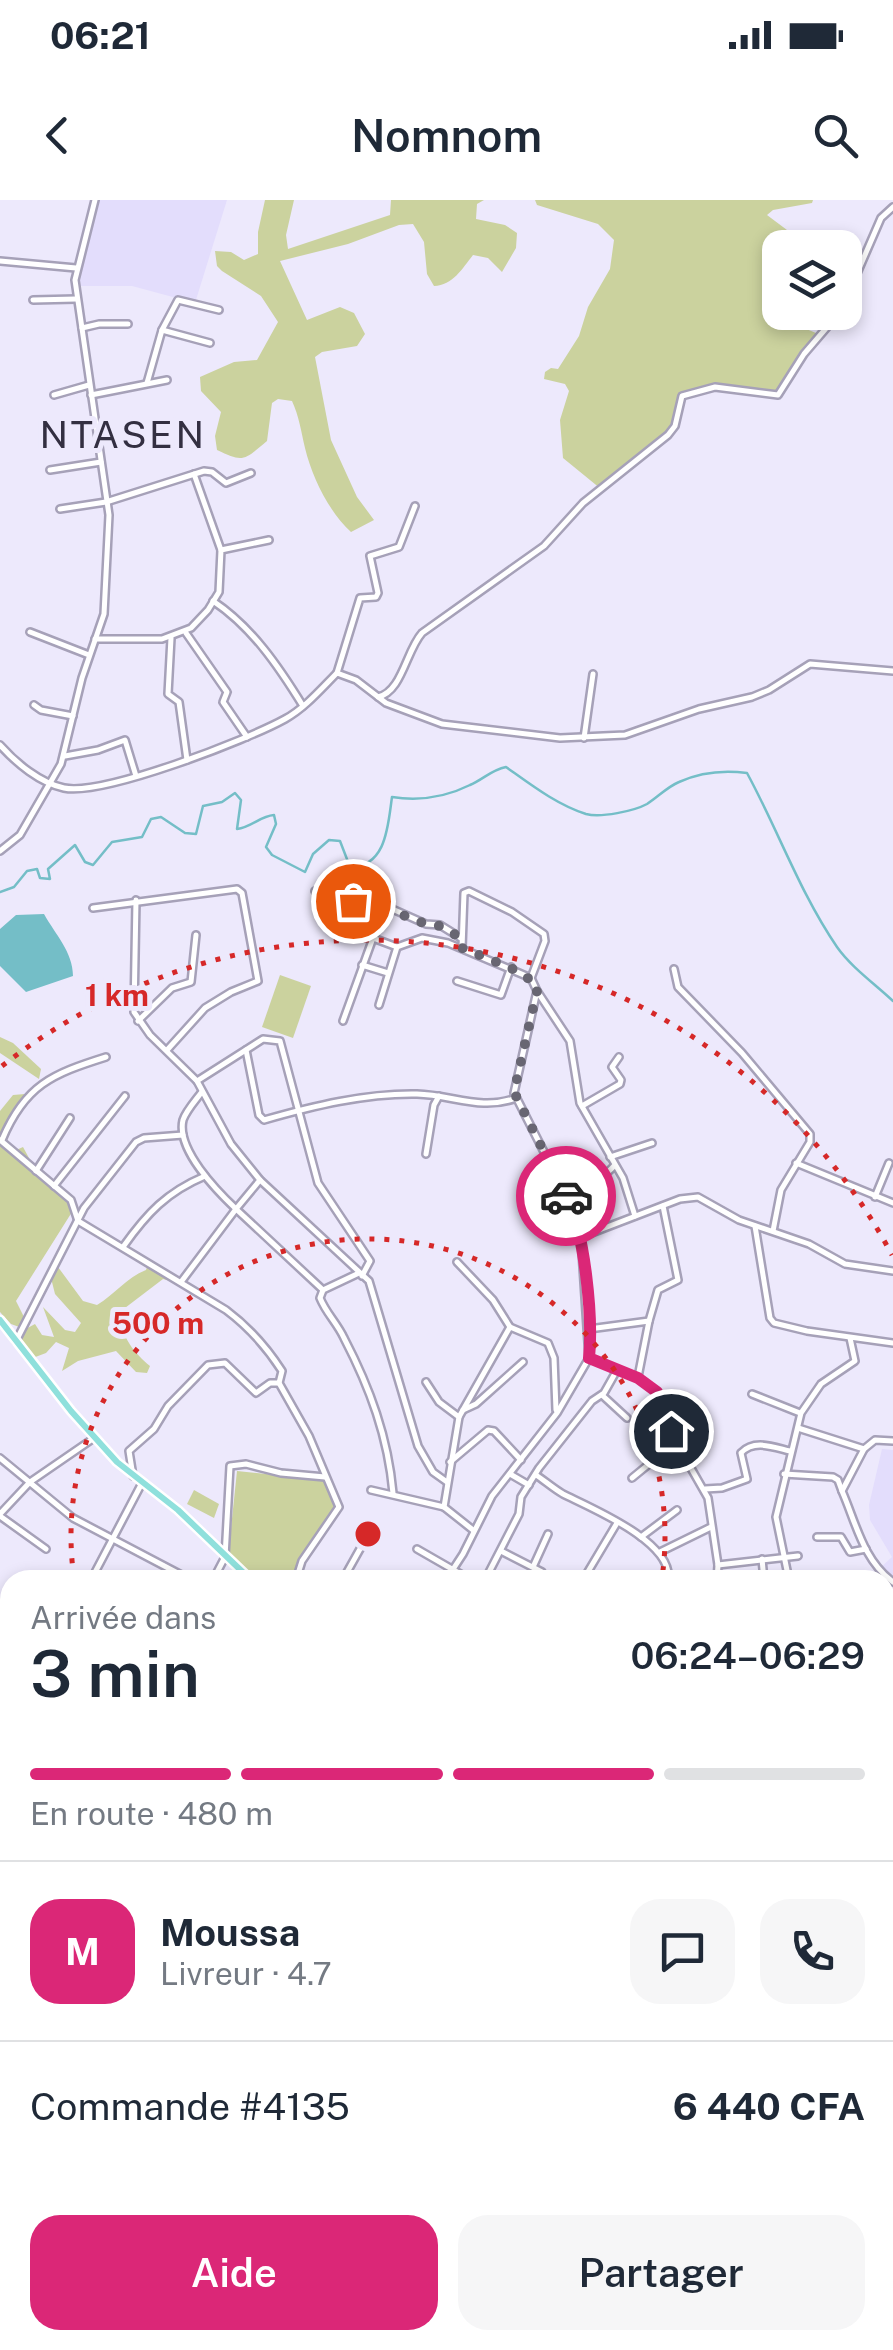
<!DOCTYPE html>
<html lang="fr">
<head>
<meta charset="utf-8">
<style>
  body { margin:0; font-family:"Public Sans",sans-serif; background:#f6f6f7; color:#1f2937; height:100vh; display:flex; flex-direction:column; font-size:38px; white-space:nowrap }
  * { box-sizing:border-box; margin:0 }
  p { font-size:32px; color:#747a83 }
  .icon { flex:none; width:55px; height:55px; fill:none; stroke:currentColor; stroke-width:2; stroke-linecap:round; stroke-linejoin:round }
  .map { position:relative; flex:1; overflow:hidden }
  .details { position:absolute; left:0px; top:1370px; width:895px; height:780px; display:flex; flex-direction:column; background:#fff; border-radius:30px 30px 0 0; box-shadow:0 5px 15px #0003 }
  .details>* { flex:none }
  .fabs { position:absolute; left:762px; top:30px; display:grid; gap:20px }
  .fabs a { display:grid; place-items:center; width:100px; height:100px; border-radius:20px; background:#fff; box-shadow:0 5px 15px #0003; font-size:50px }
  .pin { position:absolute; display:grid; place-items:center; width:85px; height:85px; color:#fff; margin:-42px; border:5px solid #fff; border-radius:50%; box-shadow:0 2px 10px #0007 }
  .courier { position:absolute; display:grid; place-items:center; width:100px; height:100px; margin:-50px; border:8px solid #db2777; border-radius:50%; background:#fff; color:#222; box-shadow:0 2px 12px #0007 }
  .head em { font-style:normal; font-weight:600 }
  .head div { display:flex; flex-direction:column-reverse }
  .head { display:flex; align-items:center; justify-content:space-between; height:170px; padding:0 30px }
  h1 { font-size:65px; font-weight:600; line-height:75px }
  .bar { display:grid; grid-template-columns:repeat(4,1fr); gap:15px 10px; align-content:center; height:120px; padding:0 30px }
  .bar i { height:12px; border-radius:8px; background:#e0e1e3 }
  .bar .current { background:#db2777 }
  .bar p { grid-column:span 4 }
  .line { display:flex; align-items:center; gap:25px; padding:0 30px; border-top:2px solid #e0e1e3 }
  .line div { flex:1 }
  .round { display:grid; place-items:center; flex:none; width:105px; height:105px; border-radius:30px; background:#f6f6f7 }
  .primary-button { display:flex; gap:20px; margin-top:auto; padding:20px 30px }
  .primary-button a { flex:1; height:115px; border-radius:30px; background:#db2777; color:#fff; font-size:40px; font-weight:600; line-height:115px; text-align:center }
  .primary-button a+a { background:#f6f6f7; color:#1f2937 }
  .status { display:flex; justify-content:space-between; align-items:center; height:70px; padding:0 50px; background:#fff; direction:ltr }
  .status svg { height:28px; fill:currentColor }
  header { display:flex; justify-content:space-between; align-items:center; height:130px; padding:0 30px; background:#fff; font-size:45px; font-weight:600 }
  .map>svg:first-child { display:block }
  .built { fill:#e3ddfc }
  .green { fill:#cbd29e }
  .water { fill:#74bec7 }
  .lines { fill:none; stroke-linecap:round; stroke-linejoin:round }
  .stream { stroke:#74bec7; stroke-width:2.5 }
  .minor-casing { stroke:#a6a1b8; stroke-width:10 }
  .major-casing { stroke:#fff; stroke-width:11 }
  .highway-casing { stroke:#fff; stroke-width:14 }
  .minor { stroke:#fff; stroke-width:5 }
  .major { stroke:#8fe0dc; stroke-width:6 }
  .highway { stroke:#45cbc5; stroke-width:9 }
  .done { stroke:#686672; stroke-width:10; stroke-dasharray:0 18 }
  .route { stroke:#db2777; stroke-width:12 }
  .ring { fill:none; stroke:#d62828; stroke-width:5; stroke-dasharray:5 10 }
  .labels { text-anchor:middle; dominant-baseline:central; stroke-width:10; stroke-linejoin:round; paint-order:stroke }
  .quarter-label { font-size:38px; letter-spacing:2.5px; fill:#332f41; stroke:#ede9fc }
  .centre { fill:#d62828; stroke:#ede9fc; stroke-width:5 }
  .ring-label { font-size:30px; text-anchor:middle; font-weight:bold; fill:#d62828; stroke:#ede9fc; stroke-width:10; stroke-linejoin:round; paint-order:stroke }
</style>
</head>
<body>
<div class="status"><b>06:21</b><svg viewBox="0 0 49 12"><path d="M0 12V9h3v3zM5 12V6h3v6zM10 12V3h3v9zM15 12V0h3v12zM26 1h20v11H26zM47 4h2v5h-2z"/></svg></div>
<header><svg class="icon" aria-label="back" viewBox="0 0 24 24"><path d="M15 5l-7 7 7 7"/></svg>Nomnom<svg class="icon" aria-label="search" viewBox="0 0 24 24"><circle cx="10" cy="10" r="6"/><path d="M15 15l6 6"/></svg></header>
<div class="map">
<svg width="893" height="2150" viewBox="0 0 893 2150">
  <rect width="100%" height="100%" fill="#ede9fc"/>
  <g class="built">
    <polygon points="98,0 227,0 195,103 132,86 78,86 80,67"/>
    <polygon points="882,1249 893,1250 893,1382 878,1370 892,1357 870,1320 869,1305"/>
  </g>
  <g class="green">
    <path d="M265 0H294L286 35 288 49 390 15 391 0H484L477 4 476 19 505 25 517 33 516 48 502 72 488 58 473 55C462 69 453 85 434 86L427 74 424 42 413 24 399 25 348 44 280 61 307 120 340 107 354 113 365 134 357 146 322 152 315 157 331 240 357 297 374 320 351 332C329 312 312 277 305 248 301 231 299 216 292 201L278 199 272 203 267 241C244 260 244 263 217 250L215 236 221 212 201 191 200 177 234 162 257 160 278 122 261 96 222 71 217 66 215 51 231 52 244 60 258 54V32Z"/>
    <polygon points="535,0 813,0 812,3 773,10 767,15 799,39 823,47 780,48 780,112 787,113 787,121 816,133 818,141 804,154 778,195 715,187 682,196 672,231 601,289 563,258 560,220 569,191 565,184 544,179 545,172 551,168 558,169 579,136 588,107 610,69 614,40 598,24 537,5"/>
    <polygon points="280,775 311,786 293,838 262,827"/>
    <polygon points="0,837 13,843 41,869 39,879 0,853"/>
    <polygon points="25,894 3,940 14,951 23,947 36,971 69,1001 72,1012 16,1101 24,1117 22,1128 11,1124 0,1112 0,911 13,895"/>
    <path d="M148 1064 178 1083 163 1079 121 1111C118 1133 134 1153 150 1166L147 1173 136 1172 116 1151 78 1161 62 1171 69 1148 56 1142 46 1153 30 1159 16 1141 20 1132 35 1124 42 1135 54 1137 43 1107 65 1130 75 1132 81 1123 55 1094 51 1078 58 1067 83 1101 97 1105C115 1094 126 1078 146 1070Z"/>
    <polygon points="237,1271 324,1280 335,1305 295,1380 254,1380 228,1357"/>
    <polygon points="194,1290 219,1304 214,1318 187,1304"/>
  </g>
  <path class="water" d="M44 714C55 734 73 752 73 776L26 792 0 766V729L16 715Z"/>
  <g class="lines">
    <path class="stream" d="M0 692 14 687 27 671 37 669 40 678 50 679 48 669 75 645 85 662 93 665 112 642 142 637 151 619 161 617 185 633 196 634 203 606 222 602 235 593 241 600 237 629C252 627 260 616 274 615L276 624 266 647 272 655 305 672 313 654 329 640 340 641 350 667C387 667 388 624 392 597 418 601 446 597 470 585 484 579 491 570 506 567 530 584 557 605 586 614 601 618 634 611 647 604 658 597 667 587 679 582 701 572 724 570 747 573 778 630 800 693 837 747 851 767 875 784 893 801"/>
    <g class="minor-casing">
      <g id="minor">
        <polyline points="0,61 76,68"/>
        <polyline points="33,100 76,99"/>
        <polyline points="845,101 881,18 893,7"/>
        <polyline points="82,128 99,124 128,124"/>
        <polyline points="162,130 178,100 219,110"/>
        <polyline points="147,183 162,130 210,143"/>
        <polyline points="54,195 89,185"/>
        <polyline points="91,195 167,180"/>
        <polyline points="50,270 101,262"/>
        <polyline points="194,274 221,350"/>
        <polyline points="60,309 106,302 204,271 212,272 226,283 251,273"/>
        <path d="M213 401C252 427 279 467 303 506"/>
        <polyline points="30,432 89,455"/>
        <polyline points="186,433 227,492 223,502 247,537"/>
        <polyline points="171,438 168,494 179,502 187,560"/>
        <polyline points="95,439 162,439 191,428 208,410 219,392 221,350 269,340"/>
        <polyline points="337,473 360,398 376,397 378,393 370,356 399,347 415,306"/>
        <path d="M378 497C402 492 406 451 422 433L544 346 583 303 668 235 675 226 682 196 715 187 778 195 804 154 840 112"/>
        <polyline points="34,505 41,510 73,516"/>
        <polyline points="584,538 593,474"/>
        <path d="M0 545C16 563 40 583 64 588 103 596 247 540 285 519 305 508 321 489 337 473L356 480 386 503 442 524 560 538 625 535 699 509 752 497 769 490 810 464 893 471"/>
        <polyline points="65,556 98,550 125,540 136,576"/>
        <polyline points="0,651 20,635 61,564 82,478 104,414 109,315 75,80 95,0"/>
        <polyline points="315,691 390,708 426,724 440,725 461,738"/>
        <polyline points="136,700 134,812 150,835 197,881 231,944 260,980 369,1081 418,1246 433,1272 447,1282"/>
        <polyline points="93,708 237,689 242,693 258,781 231,792 205,808 168,849"/>
        <polyline points="462,748 464,693 469,691 512,712 544,734 545,741 531,778"/>
        <polyline points="362,765 388,773"/>
        <polyline points="674,769 678,787 742,853 810,934 810,942 781,990 773,1031"/>
        <polyline points="457,781 501,795 511,767"/>
        <polyline points="537,791 570,841 580,903 623,978 635,1016"/>
        <polyline points="379,805 397,747"/>
        <polyline points="138,821 172,788 191,782 196,735"/>
        <polyline points="343,821 373,738 397,747 422,738 448,743 531,778 537,791 514,893 572,1007 581,1037 589,1158 557,1213 492,1296 463,1354 446,1380"/>
        <path d="M246 850 259 915 264 920C313 906 366 893 417 894 453 895 481 911 516 898"/>
        <polyline points="197,881 263,839 280,841 318,983 370,1061 362,1076"/>
        <path d="M201 893C195 901 186 911 183 920 176 949 217 991 236 1009L260 980"/>
        <polyline points="582,906 620,884 621,880 612,867 619,857"/>
        <path d="M0 940 71 1000 78 1021 226 1110C250 1128 266 1146 282 1171L279 1183 309 1236 339 1307 302 1361 296 1380"/>
        <path d="M2 940C25 885 52 874 106 857"/>
        <polyline points="426,954 434,905 439,896"/>
        <polyline points="610,957 652,943"/>
        <polyline points="796,963 893,1003"/>
        <polyline points="36,971 70,918"/>
        <polyline points="54,986 125,896"/>
        <polyline points="875,997 889,963"/>
        <path d="M572 1007C579 987 600 982 614 966"/>
        <polyline points="755,1026 770,1118 774,1123 807,1131 893,1143"/>
        <polyline points="581,1037 680,999 698,997 739,1020 809,1044 845,1064 893,1071"/>
        <path d="M123 1047C147 1013 167 992 205 976"/>
        <polyline points="457,1062 493,1100 510,1127 548,1143 554,1158 556,1210"/>
        <path d="M359 1073 323 1090 320 1098C326 1113 337 1123 344 1138 370 1188 388 1237 393 1293"/>
        <polyline points="181,1082 236,1009 323,1090"/>
        <polyline points="589,1129 649,1121 658,1090 678,1080 663,1006"/>
        <polyline points="16,1141 84,1008 136,942 144,938 183,935"/>
        <polyline points="590,1158 638,1178 657,1192 676,1242 708,1298 718,1365 717,1380"/>
        <polyline points="638,1177 649,1121"/>
        <polyline points="426,1182 439,1202 459,1217"/>
        <polyline points="752,1194 800,1213"/>
        <polyline points="602,1195 627,1218"/>
        <polyline points="463,1210 476,1204 523,1162"/>
        <polyline points="798,1228 864,1249"/>
        <path d="M893 1241 875 1240 864 1249 842 1291C856 1323 863 1360 893 1382"/>
        <polyline points="0,1258 73,1318 191,1380"/>
        <polyline points="450,1262 488,1230 494,1231 521,1260"/>
        <polyline points="510,1274 529,1285"/>
        <polyline points="784,1274 833,1277 838,1280 842,1291"/>
        <path d="M536 1275C545 1281 554 1289 563 1294 591 1308 674 1342 668 1380"/>
        <polyline points="133,1276 129,1251 154,1229 168,1206 208,1165 225,1163 256,1193 270,1183 279,1183"/>
        <polyline points="632,1278 676,1242"/>
        <path d="M705 1289 722 1288 747 1279 741 1253C754 1239 773 1247 790 1251"/>
        <polyline points="371,1290 444,1307"/>
        <polyline points="0,1314 30,1282 94,1238"/>
        <polyline points="0,1316 46,1349"/>
        <polyline points="473,1330 444,1307 459,1217 510,1127"/>
        <polyline points="641,1337 677,1310"/>
        <polyline points="817,1337 841,1337 850,1352 866,1349"/>
        <polyline points="417,1349 471,1380"/>
        <polyline points="501,1351 542,1372"/>
        <polyline points="660,1352 711,1327"/>
        <polyline points="762,1359 764,1380"/>
        <polyline points="718,1365 798,1356"/>
        <polyline points="533,1367 548,1334"/>
        <polyline points="91,1380 142,1283"/>
        <polyline points="213,1380 225,1357 230,1266 246,1264 281,1273 325,1277"/>
        <polyline points="350,1380 346,1374 360,1349"/>
        <polyline points="485,1380 519,1314 521,1297 539,1268 592,1201 604,1193 617,1170"/>
        <polyline points="583,1380 617,1323"/>
        <polyline points="789,1380 776,1317 801,1213 821,1184 855,1161 850,1138"/>
        <polyline points="0,1438 4,1443 10,1443"/>
        <polyline points="0,1487 10,1485"/>
        <polyline points="885,1504 893,1507"/>
        <polyline points="0,1540 10,1542"/>
        <polyline points="0,1605 10,1608"/>
        <polyline points="885,1626 893,1632"/>
        <polyline points="0,1712 10,1720"/>
        <polyline points="885,1724 893,1729"/>
        <polyline points="0,1742 10,1727"/>
        <polyline points="0,1766 10,1753"/>
        <polyline points="0,1791 10,1803"/>
        <polyline points="0,1841 10,1827"/>
        <polyline points="885,1860 893,1843"/>
        <polyline points="885,1914 893,1912"/>
        <polyline points="0,1957 10,1964"/>
        <polyline points="885,1979 893,1979"/>
        <polyline points="885,2038 893,2043"/>
        <polyline points="81,2140 104,2150"/>
        <polyline points="326,2140 328,2150"/>
        <polyline points="377,2140 378,2150"/>
        <polyline points="382,2140 424,2150"/>
        <polyline points="483,2140 488,2150"/>
        <polyline points="739,2140 759,2150"/>
        <polyline points="774,2140 782,2150"/>
        <polyline points="521,2146 523,2150"/>
        <polyline points="26,2150 27,2150"/>
        <polyline points="260,2150 261,2140"/>
        <polyline points="888,2150 893,2123"/>
      </g>
    </g>
    <g class="major-casing">
      <g id="major">
        <polyline points="0,1120 71,1211 117,1262 178,1310 251,1380"/>
        <polyline points="0,2088 10,2102"/>
        <polyline points="170,2150 171,2140"/>
      </g>
    </g>
    <g class="highway-casing">
      <g id="highway">
        <polyline points="885,1539 893,1533"/>
        <polyline points="0,2128 10,2108"/>
      </g>
    </g>
    <use href="#minor" class="minor"/>
    <use href="#major" class="major"/>
    <use href="#highway" class="highway"/>
  </g>
  <g class="lines">
    <polyline class="done" points="353,701 371,703 426,724 440,726 461,738 462,748 511,768 536,783 537,791 514,892 566,996"/>
    <path class="route" d="M566 996C585 1032 593 1117 589 1158L638 1178 657 1192 671 1231"/>
  </g>
  <g class="ring">
    <path d="M74 1378A297 297 0 1 1 662 1378"/>
    <path d="M2 866A594 594 0 0 1 892 1055"/>
  </g>
  <g class="labels">
    <g class="quarter-label">
      <text x="123" y="234">NTASEN</text>
    </g>
  </g>
  <circle cx="368" cy="1334" r="15" class="centre"/>
  <g class="ring-label">
    <text x="117" y="806">1 km</text>
    <text x="158" y="1134">500 m</text>
  </g>
</svg>
<div class="fabs">
<a><svg class="icon" aria-label="layers" viewBox="0 0 24 24"><path d="M12 4l9 5-9 5-9-5zM3 14l9 5 9-5"/></svg></a>
</div>
<div class="pin" style="left:353px;top:701px;background:#ea580c"><svg class="icon" aria-label="bag" viewBox="0 0 24 24"><path d="M5 8h14l-1 12H6zM9 8a3 3 0 0 1 6 0"/></svg></div>
<div class="pin" style="left:671px;top:1231px;background:#1f2937"><svg class="icon" aria-label="home" viewBox="0 0 24 24"><path d="M3 11l9-7 9 7M6 9v11h12V9"/></svg></div>
<div class="courier" style="left:566px;top:996px"><svg class="icon" aria-label="car" viewBox="0 0 24 24"><path d="M5 17H2v-5l4-1 3-4h7l3 4 3 1v5h-3M9 17h6M6 11h13"/><circle cx="7" cy="17" r="2"/><circle cx="17" cy="17" r="2"/></svg></div>
<section class="details">
<div class="head"><div><h1>3 min</h1><p>Arrivée dans</p></div><em>06:24–06:29</em></div>
<div class="bar"><i class="current"></i><i class="current"></i><i class="current"></i><i></i><p>En route · 480 m</p></div>
<div class="line" style="height:180px"><b class="round" style="background:#db2777;color:#fff">M</b><div><b>Moussa</b><p>Livreur · 4.7</p></div><a class="round"><svg class="icon" aria-label="chat" viewBox="0 0 24 24"><path d="M4 5h16v11H9l-5 4z"/></svg></a><a class="round"><svg class="icon" aria-label="phone" viewBox="0 0 24 24"><path d="M5 4h4l2 5-3 2q2 4 5 5l2-3 5 2v4C11 20 4 13 5 4z"/></svg></a></div>
<div class="line" style="height:130px"><div>Commande #4135</div><b>6 440 CFA</b></div>
<div class="primary-button"><a>Aide</a><a>Partager</a></div>
</section>
</div>
</body>
</html>
